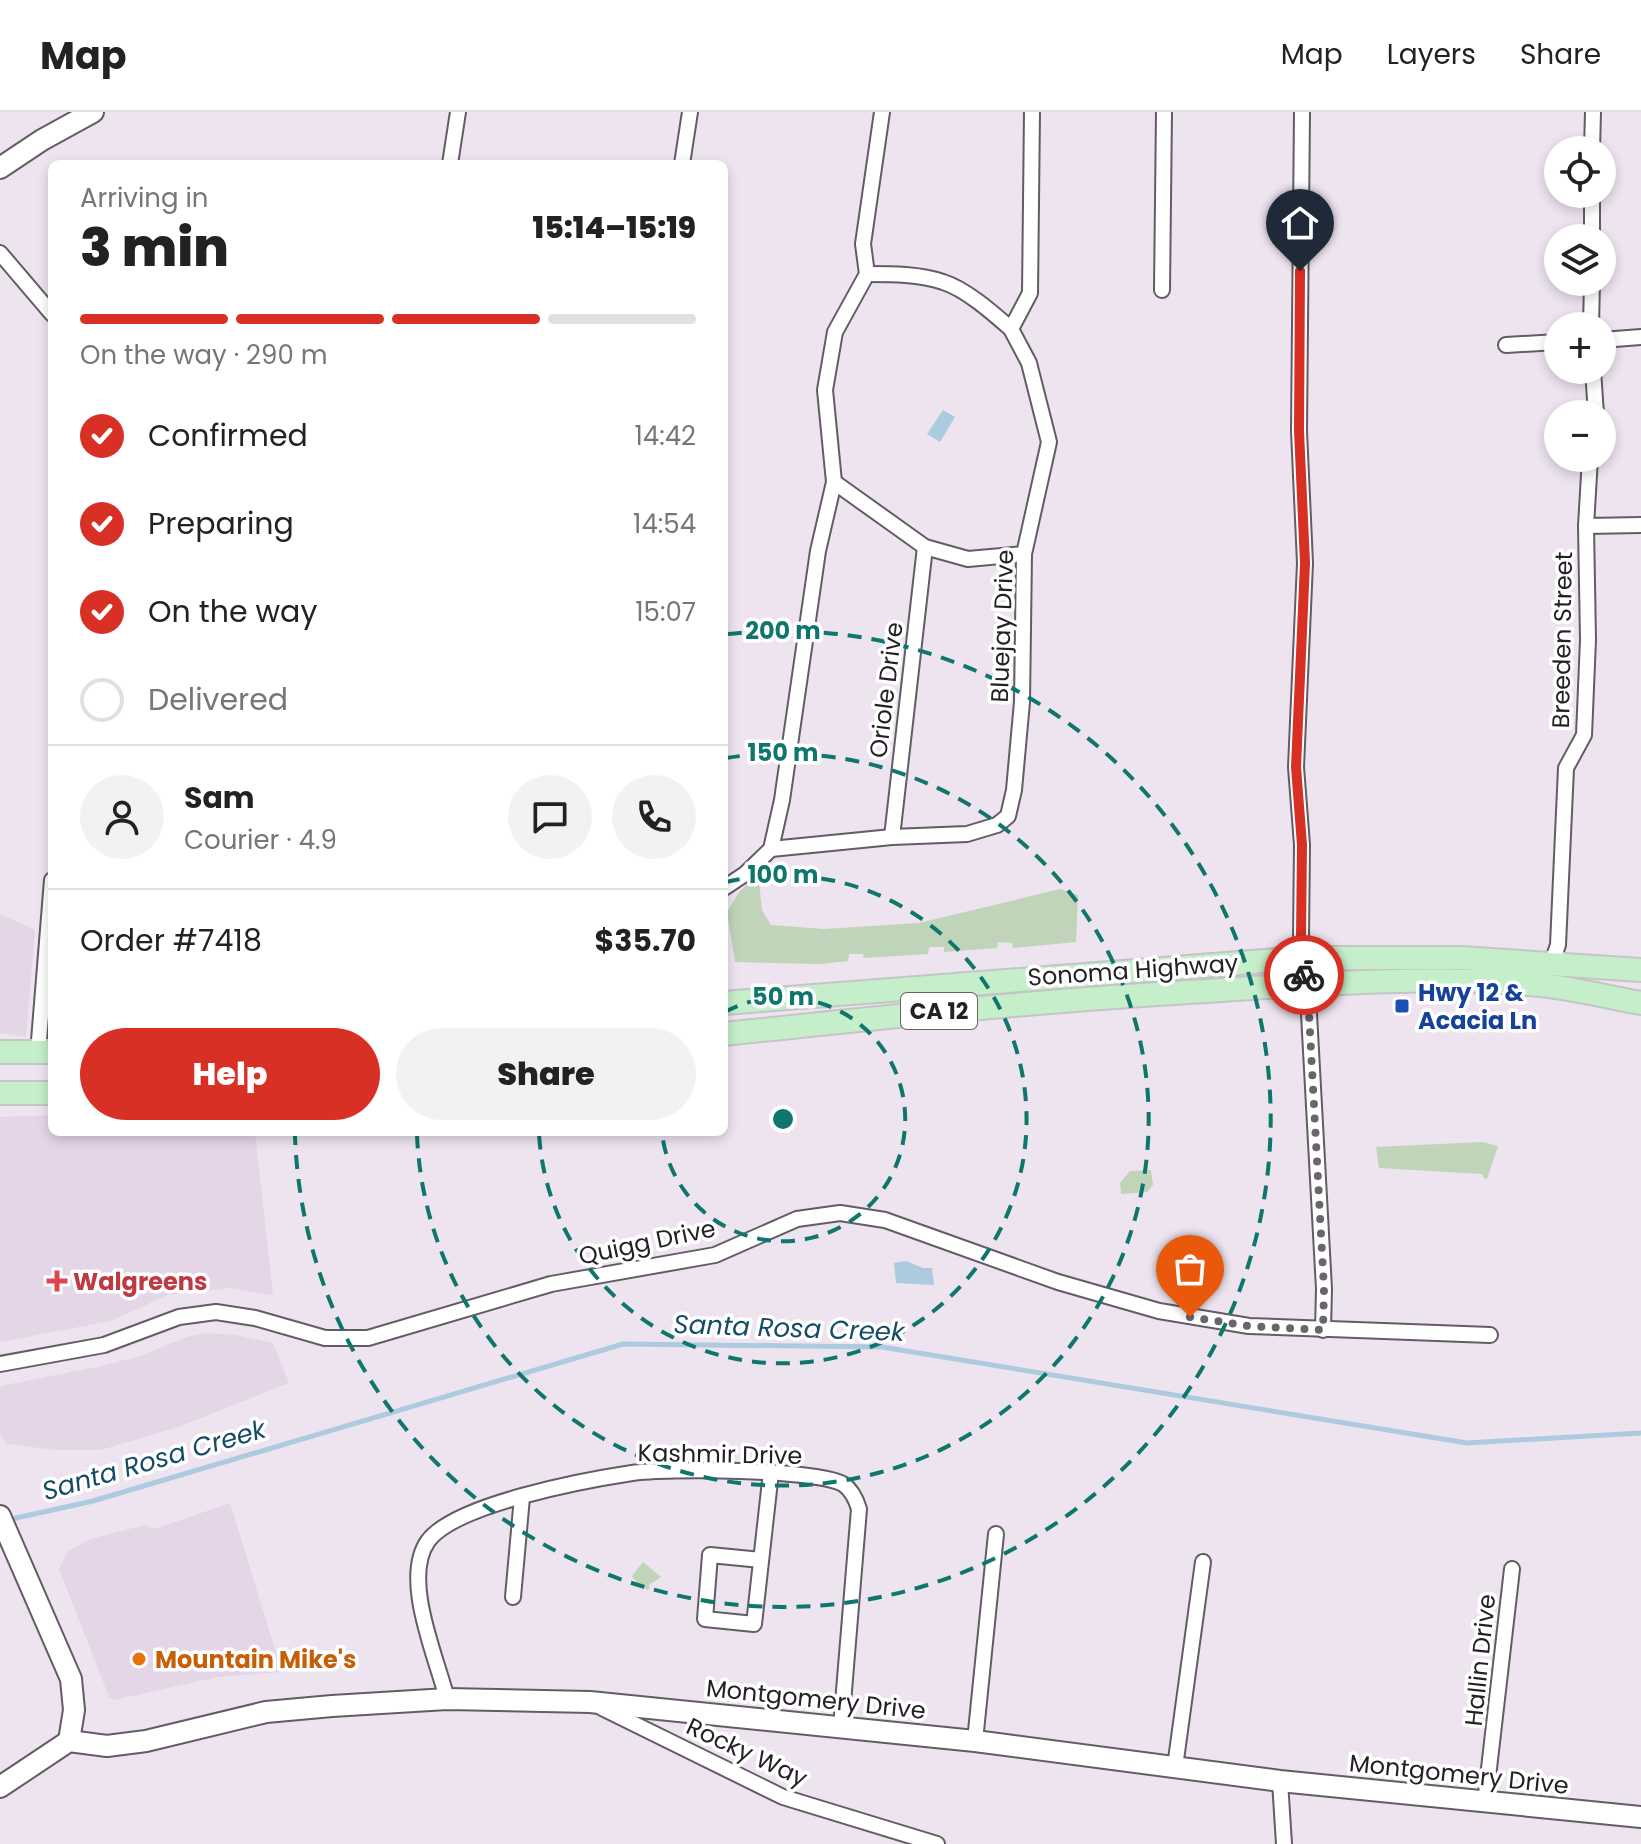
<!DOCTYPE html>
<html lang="en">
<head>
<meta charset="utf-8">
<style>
  body { margin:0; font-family:Poppins,sans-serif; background:#f2f2f2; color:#222; height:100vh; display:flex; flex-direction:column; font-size:30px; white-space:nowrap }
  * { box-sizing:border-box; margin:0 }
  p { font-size:26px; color:#767676 }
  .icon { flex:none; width:44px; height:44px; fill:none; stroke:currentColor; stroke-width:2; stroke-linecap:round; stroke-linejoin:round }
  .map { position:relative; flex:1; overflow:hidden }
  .side { position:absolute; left:48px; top:48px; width:680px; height:976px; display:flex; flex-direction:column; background:#fff; border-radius:12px; box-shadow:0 4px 12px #0003 }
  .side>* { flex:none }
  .controls { position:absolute; left:1544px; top:24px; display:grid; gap:16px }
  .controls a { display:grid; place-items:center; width:72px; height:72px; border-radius:50%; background:#fff; box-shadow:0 4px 12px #0003; font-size:40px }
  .pin { position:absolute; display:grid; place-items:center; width:68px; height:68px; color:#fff; margin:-82px -34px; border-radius:50% 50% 50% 0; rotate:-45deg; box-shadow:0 0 8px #0007 }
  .pin .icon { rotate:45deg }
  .courier { position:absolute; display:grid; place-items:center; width:80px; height:80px; margin:-40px; border:6px solid #d93025; border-radius:50%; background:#fff; color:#222; box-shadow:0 2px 10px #0007 }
  .headline em { font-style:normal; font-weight:800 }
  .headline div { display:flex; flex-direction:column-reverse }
  .headline { display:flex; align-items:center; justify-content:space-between; height:136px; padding:0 32px }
  h1 { font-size:52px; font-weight:800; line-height:60px }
  .bar { display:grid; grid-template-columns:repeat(4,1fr); gap:12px 8px; align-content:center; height:96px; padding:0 32px }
  .bar i { height:10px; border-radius:6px; background:#e0e0e0 }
  .bar .on { background:#d93025 }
  .bar p { grid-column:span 4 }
  .line { display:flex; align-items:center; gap:20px; padding:0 32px; border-top:2px solid #e0e0e0 }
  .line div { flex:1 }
  .round { display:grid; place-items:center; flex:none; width:84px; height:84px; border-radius:42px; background:#f2f2f2 }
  ol { padding:0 32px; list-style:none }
  li { display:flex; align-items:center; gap:24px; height:88px }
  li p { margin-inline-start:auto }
  li .icon { padding:8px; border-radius:50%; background:#d93025; color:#fff; stroke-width:4 }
  li:last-child { color:#767676 }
  li i { width:44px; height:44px; border:4px solid #e0e0e0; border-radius:50% }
  .cta { display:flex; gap:16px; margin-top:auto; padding:16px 32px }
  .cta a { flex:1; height:92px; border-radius:48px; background:#d93025; color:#fff; font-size:32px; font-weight:800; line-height:92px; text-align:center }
  .cta a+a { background:#f2f2f2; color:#222 }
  header { display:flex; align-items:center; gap:48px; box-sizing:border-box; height:112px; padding:0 40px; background:#fff; border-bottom:2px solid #e0e0e0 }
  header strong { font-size:38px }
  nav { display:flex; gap:44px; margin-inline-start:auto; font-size:28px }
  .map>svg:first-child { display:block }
  .built { fill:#e4d6e6 }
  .green { fill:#c0d4ba }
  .water { fill:#accbde }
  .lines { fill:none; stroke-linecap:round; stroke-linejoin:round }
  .stream { stroke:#accbde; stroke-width:5 }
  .street-casing { stroke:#635c65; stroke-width:18 }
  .secondary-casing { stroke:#635c65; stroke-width:24 }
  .primary-casing { stroke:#c6c5c6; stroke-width:26 }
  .street { stroke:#fff; stroke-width:14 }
  .secondary { stroke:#fff; stroke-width:20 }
  .primary { stroke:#c5efca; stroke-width:22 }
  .done { stroke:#6a656c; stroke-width:8; stroke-dasharray:0 14.4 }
  .route { stroke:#d93025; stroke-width:10 }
  .ring { fill:none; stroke:#0f766e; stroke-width:4; stroke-dasharray:14 10 }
  .transit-dot { fill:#1a4fb4; stroke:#fff; stroke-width:3 }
  .health-dot { fill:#e0444e; stroke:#fff; stroke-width:3 }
  .food-dot { fill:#e8710a; stroke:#fff; stroke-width:3 }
  .labels { text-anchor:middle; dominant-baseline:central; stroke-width:7; stroke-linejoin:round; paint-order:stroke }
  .shield { fill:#fff; stroke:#666466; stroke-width:2 }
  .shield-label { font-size:22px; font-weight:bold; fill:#242125 }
  .street-label { font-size:24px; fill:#242125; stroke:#fff }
  .transit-label { font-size:24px; font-weight:bold; fill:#164399; stroke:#fff; text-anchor:start }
  .health-label { font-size:24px; font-weight:bold; fill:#be3a42; stroke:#fff; text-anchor:start }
  .food-label { font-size:24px; font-weight:bold; fill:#c56008; stroke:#fff; text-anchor:start }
  .water-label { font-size:26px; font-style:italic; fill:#144c67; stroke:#fff }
  .centre { fill:#0f766e; stroke:#fff; stroke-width:4 }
  .ring-label { font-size:24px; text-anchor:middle; font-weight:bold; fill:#0f766e; stroke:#fff; stroke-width:7; stroke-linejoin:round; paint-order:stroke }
</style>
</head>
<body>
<header>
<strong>Map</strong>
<nav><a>Map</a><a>Layers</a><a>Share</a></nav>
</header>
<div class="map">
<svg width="1641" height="1732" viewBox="0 0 1641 1732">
  <rect width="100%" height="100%" fill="#ede4ef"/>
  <g class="built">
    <polygon points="0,802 35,818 26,925 0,921"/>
    <polygon points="52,1003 52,1020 255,1020 273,1183 230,1176 168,1183 111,1209 0,1230 0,1005"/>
    <polygon points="207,1221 235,1223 273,1231 289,1271 181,1314 101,1338 56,1338 7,1332 0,1323 0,1274 101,1254 140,1244 186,1225"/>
    <polygon points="230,1391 282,1560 217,1565 115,1588 109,1585 59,1457 68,1439 90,1427 145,1413 155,1417"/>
  </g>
  <g class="green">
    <polygon points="752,768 759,770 762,798 771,813 824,817 919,811 1060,777 1078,783 1076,830 1013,836 1012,831 998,830 997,836 944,840 944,835 929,835 928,842 864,846 863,842 849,842 848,849 819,852 735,850 727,800 739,780"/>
    <polygon points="1482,1030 1498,1034 1487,1067 1484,1066 1482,1062 1379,1056 1376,1035"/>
    <polygon points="1151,1058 1153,1073 1147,1080 1121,1082 1120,1071 1130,1059"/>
    <polygon points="643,1450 661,1465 649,1473 650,1476 647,1478 645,1476 643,1478 632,1464"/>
  </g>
  <g class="water">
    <polygon points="943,298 955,305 940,330 927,322"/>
    <polygon points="906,1149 923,1156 932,1156 934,1173 896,1171 894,1151"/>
  </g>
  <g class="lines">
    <polyline class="stream" points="7,1408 93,1389 623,1232 882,1235 1467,1331 1641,1321"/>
    <g class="street-casing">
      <g id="street">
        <polyline points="1302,0 1299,319 1305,451 1296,655 1302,733 1301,825 1309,902 1324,1177 1323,1218"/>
        <polyline points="1592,38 1593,0"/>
        <polyline points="450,52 458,0"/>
        <polyline points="682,52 690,0"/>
        <polyline points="1592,126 1592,82"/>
        <polyline points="0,141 52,202"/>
        <path d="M867 162C892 162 920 162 943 170 966 177 994 202 1011 217"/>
        <polyline points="1162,178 1164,0"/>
        <polyline points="1591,214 1592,170"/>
        <polyline points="1602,228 1641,225"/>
        <polyline points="1506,233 1558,230"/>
        <polyline points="1593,258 1596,302"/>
        <polyline points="834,370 925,435 968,447 1024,442"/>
        <polyline points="1586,414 1641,413"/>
        <polyline points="892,725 925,435"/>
        <polyline points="771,737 892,725 967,722 997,713 1008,704 1014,678 1022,590 1024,442 1049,330 1029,251 1011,217 1030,181 1032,0"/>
        <polyline points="724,776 745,762 771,737 782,688 818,439 834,370 825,278 835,220 867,162 863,132 882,0"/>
        <polyline points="1552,850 1558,833 1566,656 1584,623 1588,528 1586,414 1590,346"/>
        <polyline points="38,941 52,768"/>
        <polyline points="0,1252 104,1233 179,1205 216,1200 255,1206 325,1226 368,1226 551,1172 715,1143 797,1107 840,1101 885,1108 1058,1170 1159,1199 1249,1214 1490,1223"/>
        <polyline points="761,1448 710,1443 705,1507 754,1512 771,1360"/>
        <polyline points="513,1485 522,1385"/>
        <path d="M447 1587C437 1546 401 1467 428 1429 455 1392 586 1368 632 1361 666 1356 816 1357 843 1372 852 1378 856 1387 859 1397L841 1615"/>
        <polyline points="602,1596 783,1685 937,1732"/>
        <polyline points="975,1629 996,1422"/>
        <polyline points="1175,1655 1203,1450"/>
        <polyline points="1280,1669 1284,1732"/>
        <polyline points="1485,1691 1512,1457"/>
      </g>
    </g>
    <g class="secondary-casing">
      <g id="secondary">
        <polyline points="0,56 42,28 93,0"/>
        <polyline points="0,1404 71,1567 74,1598 69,1629"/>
        <polyline points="0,1675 69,1629 107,1634 146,1629 266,1600 332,1594 447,1587 590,1590 975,1629 1280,1669 1641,1705"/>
      </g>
    </g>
    <g class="primary-casing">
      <g id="primary">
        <polyline points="724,891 1303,846 1462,846 1641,858"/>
        <path d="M724 922C885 905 1045 888 1207 879 1317 872 1429 863 1540 873 1573 876 1607 885 1641 891"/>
        <polyline points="0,940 52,940"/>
        <polyline points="0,981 52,981"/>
      </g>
    </g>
    <use href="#street" class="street"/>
    <use href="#secondary" class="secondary"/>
    <use href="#primary" class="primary"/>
  </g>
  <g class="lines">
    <polyline class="done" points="1190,1205 1249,1214 1323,1218 1324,1177 1309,902 1304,863"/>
    <polyline class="route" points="1300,159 1299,319 1305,451 1296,655 1302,733 1301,825 1304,863"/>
  </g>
  <g class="ring">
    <path d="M725 900A122 122 0 1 1 662 1021"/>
    <path d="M726 770A244 244 0 1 1 539 1022"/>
    <path d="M726 646A366 366 0 1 1 417 1023"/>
    <path d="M728 522A488 488 0 1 1 295 1024"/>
  </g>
  <rect class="transit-dot" x="1394" y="886" width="16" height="16" rx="4"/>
  <path class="health-dot" d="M53 1157h8v8h8v8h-8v8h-8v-8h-8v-8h8z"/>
  <circle class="food-dot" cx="139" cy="1547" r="8"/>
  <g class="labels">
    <rect class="shield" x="901" y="881" width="76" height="36" rx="6"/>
    <g class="shield-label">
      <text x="939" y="899">CA 12</text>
    </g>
    <g class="street-label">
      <text transform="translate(1002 514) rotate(-88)">Bluejay Drive</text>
      <text transform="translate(1562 528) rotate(-89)">Breeden Street</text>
      <text transform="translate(886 578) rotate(-83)">Oriole Drive</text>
      <text transform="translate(1133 858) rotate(-4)">Sonoma Highway</text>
      <text transform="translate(647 1130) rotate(-12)">Quigg Drive</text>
      <text transform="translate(720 1342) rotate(1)">Kashmir Drive</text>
      <text transform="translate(1480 1548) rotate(-84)">Hallin Drive</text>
      <text transform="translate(816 1587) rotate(6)">Montgomery Drive</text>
      <text transform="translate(747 1640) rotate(25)">Rocky Way</text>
      <text transform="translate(1459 1662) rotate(6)">Montgomery Drive</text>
    </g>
    <g class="transit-label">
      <text x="1418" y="880">Hwy 12 &amp;<tspan x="1418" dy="28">Acacia Ln</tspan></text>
    </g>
    <g class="health-label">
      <text x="73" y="1169">Walgreens</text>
    </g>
    <g class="food-label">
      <text x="155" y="1547">Mountain Mike's</text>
    </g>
    <g class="water-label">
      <text transform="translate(789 1216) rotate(2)">Santa Rosa Creek</text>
      <text transform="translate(154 1348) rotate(-16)">Santa Rosa Creek</text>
    </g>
  </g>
  <circle cx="783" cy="1007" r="12" class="centre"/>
  <g class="ring-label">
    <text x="783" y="527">200 m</text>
    <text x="783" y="649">150 m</text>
    <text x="783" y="771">100 m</text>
    <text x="783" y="893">50 m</text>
  </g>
</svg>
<div class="controls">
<a><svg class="icon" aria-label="locate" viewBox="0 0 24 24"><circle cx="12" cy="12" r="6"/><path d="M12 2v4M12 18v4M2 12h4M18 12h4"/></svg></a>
<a><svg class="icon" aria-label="layers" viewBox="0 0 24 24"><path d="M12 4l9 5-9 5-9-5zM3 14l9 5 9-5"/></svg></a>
<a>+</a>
<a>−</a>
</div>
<div class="pin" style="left:1190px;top:1205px;background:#ea580c"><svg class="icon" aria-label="bag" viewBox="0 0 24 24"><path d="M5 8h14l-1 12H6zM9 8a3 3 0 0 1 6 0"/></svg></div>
<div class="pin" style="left:1300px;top:159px;background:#1f2937"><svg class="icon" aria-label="home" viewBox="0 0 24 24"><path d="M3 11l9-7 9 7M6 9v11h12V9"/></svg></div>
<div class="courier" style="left:1304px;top:863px"><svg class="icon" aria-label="bike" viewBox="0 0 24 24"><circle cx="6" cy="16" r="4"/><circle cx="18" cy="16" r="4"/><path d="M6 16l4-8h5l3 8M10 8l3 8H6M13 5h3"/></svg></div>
<section class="side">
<div class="headline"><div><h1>3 min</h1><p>Arriving in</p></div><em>15:14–15:19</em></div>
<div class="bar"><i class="on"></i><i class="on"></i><i class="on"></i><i></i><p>On the way · 290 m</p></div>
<ol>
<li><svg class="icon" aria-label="check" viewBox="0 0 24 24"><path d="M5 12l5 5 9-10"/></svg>Confirmed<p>14:42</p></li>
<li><svg class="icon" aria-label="check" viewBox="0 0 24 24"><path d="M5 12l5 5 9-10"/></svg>Preparing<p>14:54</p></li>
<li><svg class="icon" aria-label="check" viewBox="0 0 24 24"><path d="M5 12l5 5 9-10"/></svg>On the way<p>15:07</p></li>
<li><i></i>Delivered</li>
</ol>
<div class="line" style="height:144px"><a class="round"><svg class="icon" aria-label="person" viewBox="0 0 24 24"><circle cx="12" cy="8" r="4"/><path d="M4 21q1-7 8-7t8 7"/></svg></a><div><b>Sam</b><p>Courier · 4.9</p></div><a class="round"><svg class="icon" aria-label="chat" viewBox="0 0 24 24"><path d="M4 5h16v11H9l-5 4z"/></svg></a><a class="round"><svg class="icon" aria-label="phone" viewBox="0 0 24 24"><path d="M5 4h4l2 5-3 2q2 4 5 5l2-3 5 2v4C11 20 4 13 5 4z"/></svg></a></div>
<div class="line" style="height:104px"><div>Order #7418</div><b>$35.70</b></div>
<div class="cta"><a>Help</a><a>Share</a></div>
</section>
</div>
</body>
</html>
